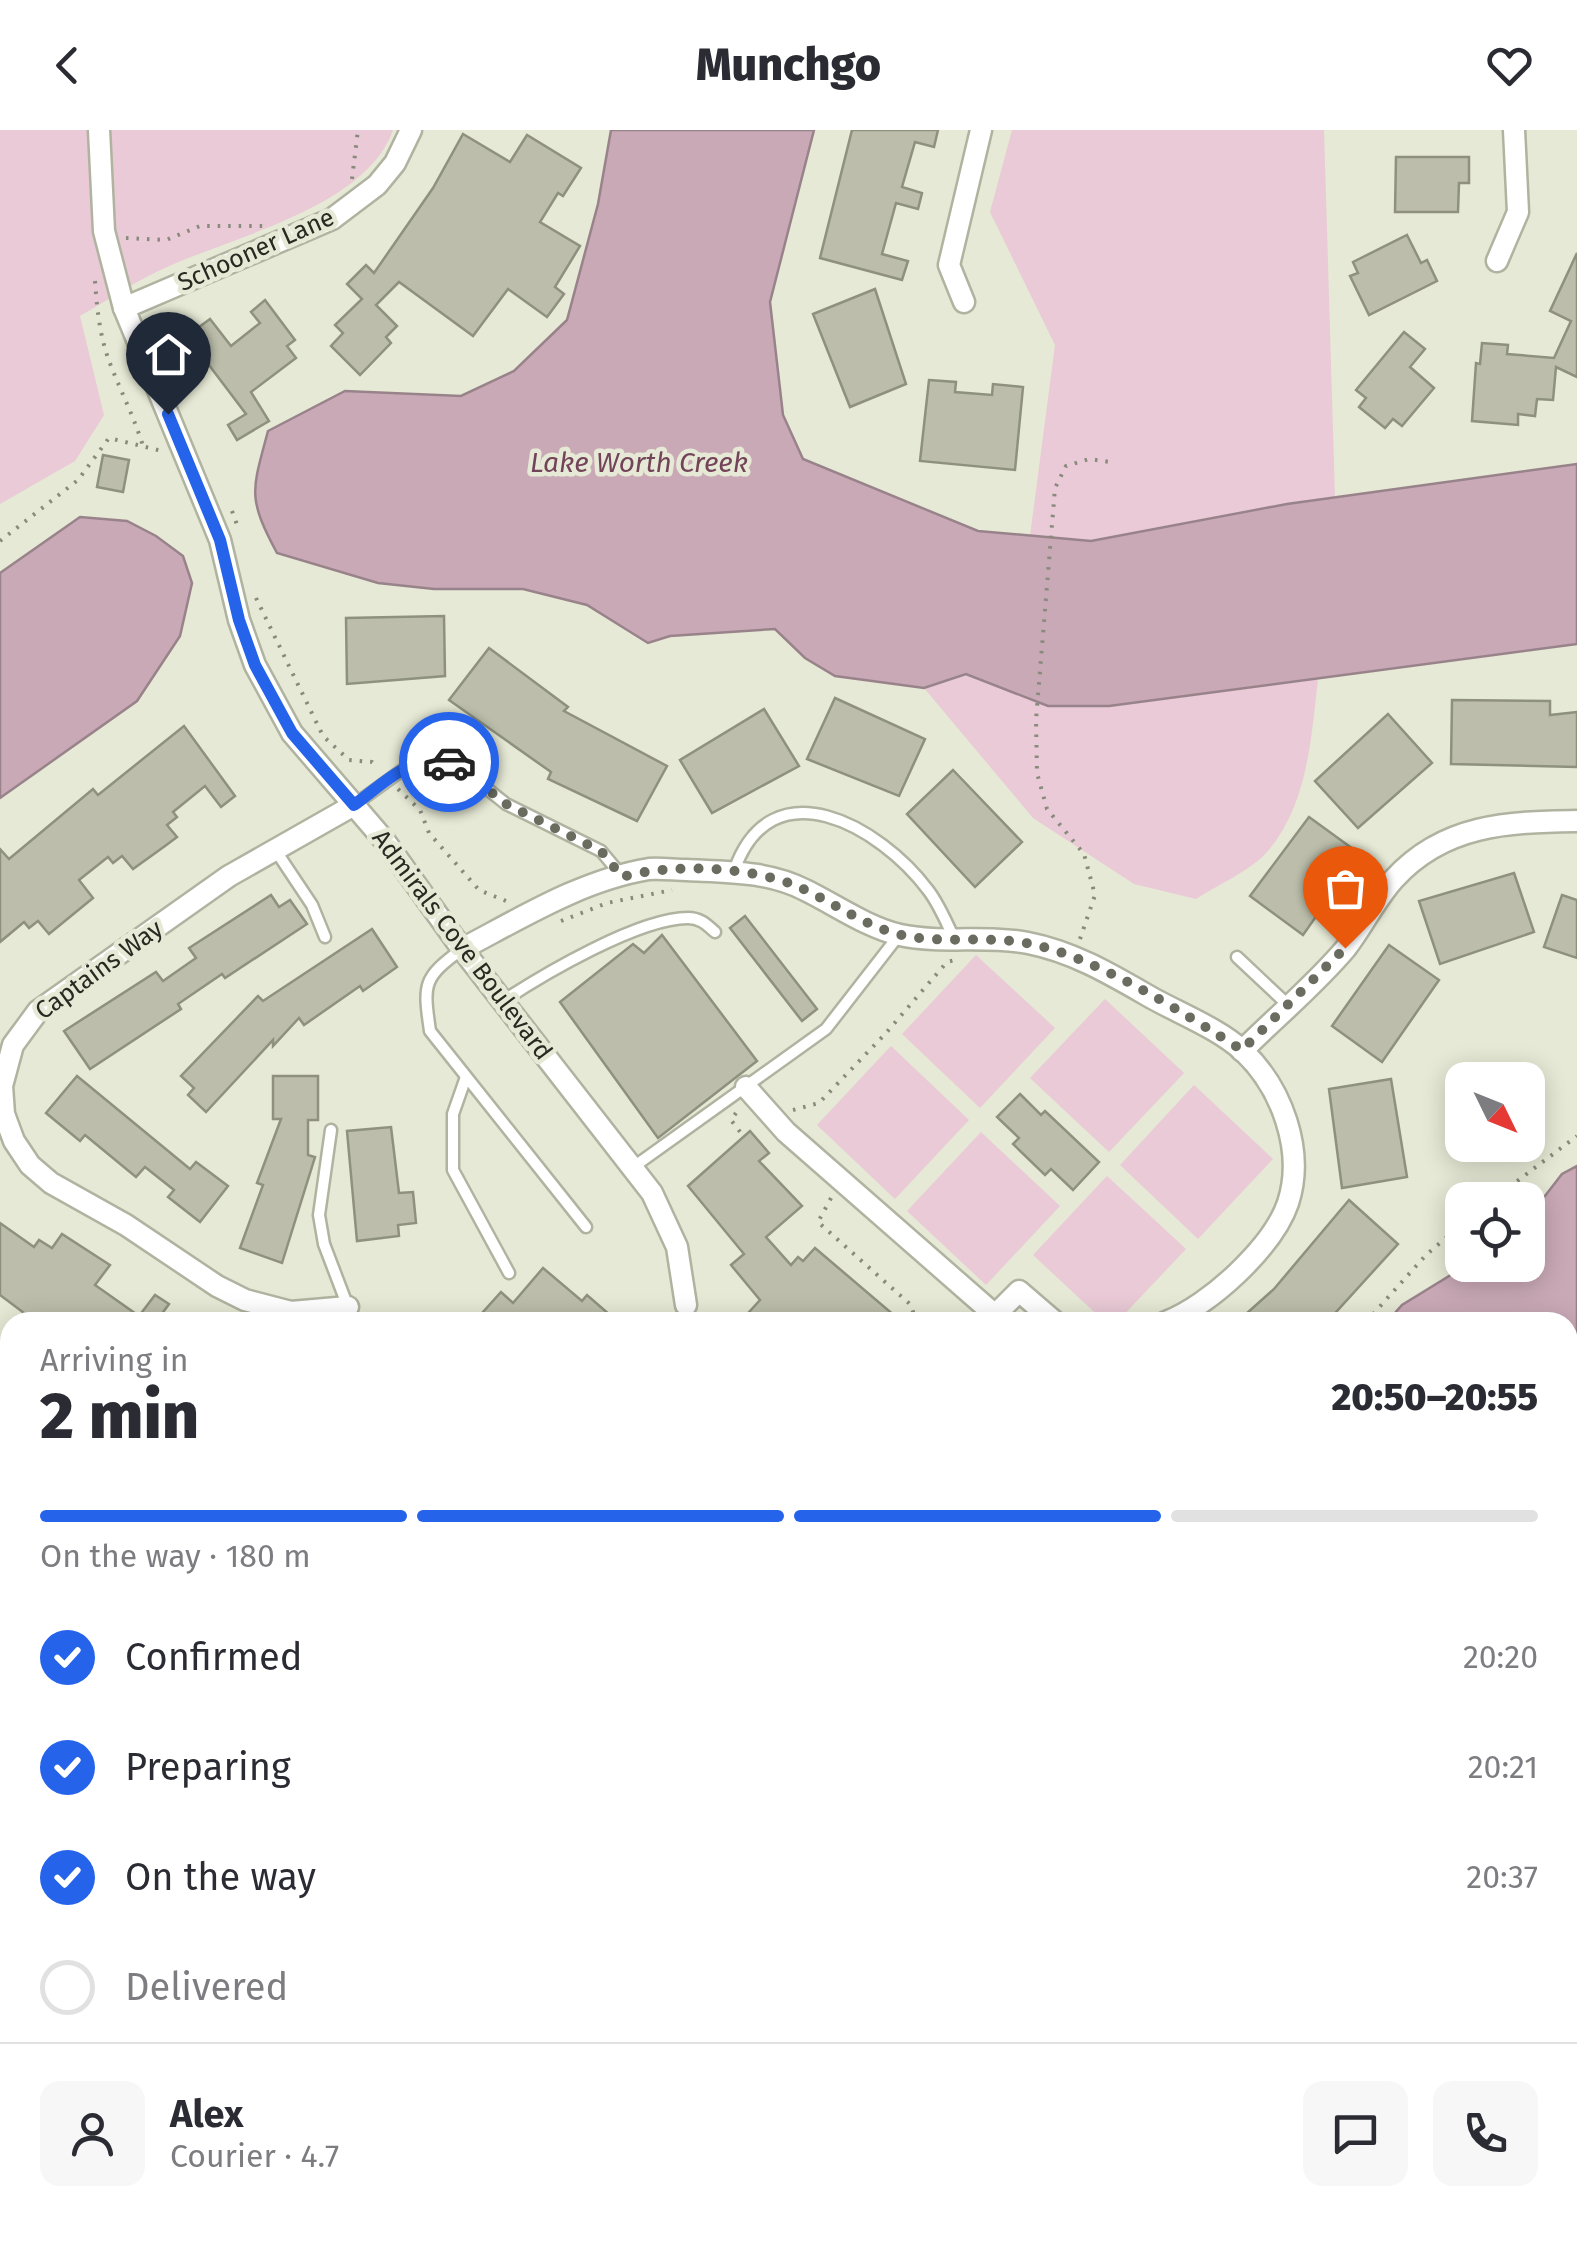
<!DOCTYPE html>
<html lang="en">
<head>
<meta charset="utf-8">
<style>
  body { margin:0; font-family:"Fira Sans",sans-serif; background:#f7f7f7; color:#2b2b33; height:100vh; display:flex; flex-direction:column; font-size:38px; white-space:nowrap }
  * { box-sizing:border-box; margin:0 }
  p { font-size:32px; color:#7c7c81 }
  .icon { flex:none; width:55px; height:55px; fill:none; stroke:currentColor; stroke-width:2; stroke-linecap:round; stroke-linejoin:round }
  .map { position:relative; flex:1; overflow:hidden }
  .drawer { position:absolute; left:0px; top:1182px; width:1578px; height:932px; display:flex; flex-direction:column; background:#fff; border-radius:30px 30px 0 0; box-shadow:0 5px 25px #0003 }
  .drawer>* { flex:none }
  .needle { width:65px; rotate:133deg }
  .fabs { position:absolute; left:1445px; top:932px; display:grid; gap:20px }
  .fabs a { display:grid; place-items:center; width:100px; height:100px; border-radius:20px; background:#fff; box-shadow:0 5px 25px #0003; font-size:50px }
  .pin { position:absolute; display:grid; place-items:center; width:85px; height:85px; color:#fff; margin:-102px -42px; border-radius:50% 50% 50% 0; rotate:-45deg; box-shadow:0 0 10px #0007 }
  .pin .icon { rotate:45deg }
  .courier { position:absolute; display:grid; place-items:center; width:100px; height:100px; margin:-50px; border:8px solid #2563eb; border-radius:50%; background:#fff; color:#222; box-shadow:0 2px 12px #0007 }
  .headline em { font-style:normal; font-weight:800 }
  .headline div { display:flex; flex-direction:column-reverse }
  .headline { display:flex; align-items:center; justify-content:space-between; height:170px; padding:0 40px }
  h1 { font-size:65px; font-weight:800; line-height:75px }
  .bar { display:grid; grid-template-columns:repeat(4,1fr); gap:15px 10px; align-content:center; height:120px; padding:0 40px }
  .bar i { height:12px; border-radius:8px; background:#e1e1e2 }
  .bar .active { background:#2563eb }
  .bar p { grid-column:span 4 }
  .line { display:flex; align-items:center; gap:25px; padding:0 40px; border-top:2px solid #e1e1e2 }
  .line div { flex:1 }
  .round { display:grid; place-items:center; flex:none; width:105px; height:105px; border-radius:20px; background:#f7f7f7 }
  ol { padding:0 40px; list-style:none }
  li { display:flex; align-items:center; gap:30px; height:110px }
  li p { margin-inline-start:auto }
  li .icon { padding:10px; border-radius:50%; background:#2563eb; color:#fff; stroke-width:4 }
  li:last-child { color:#7c7c81 }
  li i { width:55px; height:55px; border:5px solid #e1e1e2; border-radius:50% }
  header { display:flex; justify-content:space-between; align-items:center; height:130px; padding:0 40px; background:#fff; font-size:45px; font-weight:800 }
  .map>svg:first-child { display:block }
  .green { fill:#e9cad6 }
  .water { fill:#caa9b7; stroke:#99838a; stroke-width:2.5 }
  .building { fill:#bcbeab; stroke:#8e917e; stroke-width:2.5 }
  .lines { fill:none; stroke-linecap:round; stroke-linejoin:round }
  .lane-casing { stroke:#b0b3a0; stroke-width:15 }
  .street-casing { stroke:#b0b3a0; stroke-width:25 }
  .path { stroke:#888a7c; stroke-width:4; stroke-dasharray:2.5 8; stroke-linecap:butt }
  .lane { stroke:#fff; stroke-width:10 }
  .street { stroke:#fff; stroke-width:20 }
  .done { stroke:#6a6c60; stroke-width:10; stroke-dasharray:0 18 }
  .route { stroke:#2563eb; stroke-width:12 }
  .labels { text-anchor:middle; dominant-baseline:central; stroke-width:9; stroke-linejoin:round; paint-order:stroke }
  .street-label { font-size:25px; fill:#282921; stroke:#e6e9d5 }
  .water-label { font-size:28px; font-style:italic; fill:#734359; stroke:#e6e9d5 }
</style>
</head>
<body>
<header><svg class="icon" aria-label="back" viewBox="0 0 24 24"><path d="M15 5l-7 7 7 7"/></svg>Munchgo<svg class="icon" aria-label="heart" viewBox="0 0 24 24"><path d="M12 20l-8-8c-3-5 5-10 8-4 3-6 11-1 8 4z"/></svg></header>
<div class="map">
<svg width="1577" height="2114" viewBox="0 0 1577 2114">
  <rect width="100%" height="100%" fill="#e6e9d5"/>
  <g class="green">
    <path d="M0 0H393C366 77 235 106 167 137 137 150 108 170 80 186L104 285 75 331 0 374Z"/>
    <polygon points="1012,0 1324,0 1335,368 1091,411 1030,406 1055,215 990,82"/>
    <path d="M965 544 1048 576 1318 549C1311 609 1308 673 1268 721 1253 739 1216 756 1196 769L1134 754 1033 688 924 558Z"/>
    <polygon points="976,825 1055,898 980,978 902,904"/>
    <polygon points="1105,869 1184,943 1109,1022 1030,948"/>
    <polygon points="891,916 969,990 895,1069 817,995"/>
    <polygon points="1194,955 1273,1029 1198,1109 1120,1035"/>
    <polygon points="981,1002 1060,1076 986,1155 907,1081"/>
    <polygon points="1107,1046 1186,1119 1117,1192 1105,1192 1033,1125"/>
    <polygon points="1577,1276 1577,2114 1016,2114 1034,2105 1568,2105 1568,1285"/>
  </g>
  <g class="water">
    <path d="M611 0H814L770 172 783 285 803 329 978 401 1091 411 1287 374 1577 334V514L1109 576H1048L966 544 924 558 835 546 805 528 775 499 670 506 648 513 587 475 523 459H434L378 453 277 423C247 367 252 361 268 301L345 261 461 266 514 241 567 190 598 74Z"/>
    <polygon points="80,387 127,391 156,406 183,426 192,453 180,506 137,571 0,668 0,443"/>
    <polygon points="1577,1036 1577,1276 1568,1285 1568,1192 1387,1192 1402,1175 1467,1135 1528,1135 1528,1088 1562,1044"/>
    <polygon points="0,1217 10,1223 10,1424 0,1419"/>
    <polygon points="10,1823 10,2105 229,2105 234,2114 0,2114 0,1829"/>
  </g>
  <g class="building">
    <polygon points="852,0 938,0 934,17 915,12 902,57 922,63 918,79 896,73 882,124 908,131 902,150 820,128"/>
    <polygon points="463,4 510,32 527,5 581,38 563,66 558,63 540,92 580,116 555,157 564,164 547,187 508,159 473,206 399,152 376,175 397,196 386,207 391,213 360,245 331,216 343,203 335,195 362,169 347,154 366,135 374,143 433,58"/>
    <polygon points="1396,27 1469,27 1469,53 1459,53 1458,82 1395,82"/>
    <polygon points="1407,105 1421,133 1427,130 1437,151 1369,185 1350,146 1358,143 1353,132"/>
    <polygon points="1577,123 1577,247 1556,237 1553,270 1537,269 1535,286 1518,284 1518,295 1472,291 1476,233 1480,234 1482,213 1508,215 1507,224 1554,228 1571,191 1550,181"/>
    <polygon points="875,159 906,254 850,277 813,184"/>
    <polygon points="265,170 295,210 287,216 296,228 251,262 269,291 237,310 228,295 246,284 187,206 210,189 231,216 260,193 251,182"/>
    <polygon points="1404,202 1425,219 1410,237 1434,258 1402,296 1393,289 1385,298 1359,277 1366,268 1356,260"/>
    <polygon points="929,250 956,252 955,262 992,265 993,254 1023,257 1015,340 920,331"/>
    <polygon points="103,325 129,330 123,362 97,357"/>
    <polygon points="444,486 445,546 347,554 346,488"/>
    <polygon points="489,518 568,577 564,581 667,636 637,691 548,649 551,642 449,570"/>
    <polygon points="835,568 925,609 899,666 807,629"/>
    <polygon points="1452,570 1550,571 1550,585 1577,582 1577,637 1451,634"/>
    <polygon points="764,579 799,636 712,683 680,630"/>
    <polygon points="1388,584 1432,633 1358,698 1315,651"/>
    <polygon points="184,596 235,666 221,677 205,656 173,682 177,687 167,695 177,707 165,716 133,739 122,726 113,733 108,727 79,750 93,768 49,804 38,791 29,798 24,792 0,812 0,719 9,729 93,659 98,665"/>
    <polygon points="953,640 1022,712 975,757 907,684"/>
    <polygon points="1309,687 1360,724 1303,805 1250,766"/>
    <polygon points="1514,743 1534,802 1440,834 1419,771"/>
    <polygon points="271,765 279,777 290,770 307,794 225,848 222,844 178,874 181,879 90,939 64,901 156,842 163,851 196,828 189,818"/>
    <polygon points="1562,765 1577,770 1577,828 1544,817"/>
    <polygon points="745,786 817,879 802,891 730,798"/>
    <polygon points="372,799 397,837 363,861 360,856 304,895 299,888 273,916 273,910 206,982 188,965 194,958 181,946 258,866 263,871"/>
    <polygon points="662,805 757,931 658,1008 560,872 633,814 644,823"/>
    <polygon points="1389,815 1439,850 1382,932 1332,896"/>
    <polygon points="77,946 190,1039 196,1032 228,1056 200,1092 168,1067 174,1060 145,1037 136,1047 85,1005 80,1011 46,983"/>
    <polygon points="273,946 318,946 318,990 308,990 308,1025 315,1027 282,1133 240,1118 263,1055 257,1053 281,989 273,989"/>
    <polygon points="1391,949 1407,1047 1342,1058 1329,959"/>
    <polygon points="1020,964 1041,985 1045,981 1099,1032 1073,1060 1051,1039 1045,1045 1013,1014 1019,1008 997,987"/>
    <polygon points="391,997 399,1063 413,1062 416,1093 398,1095 399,1106 357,1111 347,1001"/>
    <polygon points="750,1001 769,1023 759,1031 802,1076 766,1107 791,1135 798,1127 803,1131 815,1118 902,1192 740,1192 760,1170 731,1135 744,1124 688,1056"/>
    <polygon points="1349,1070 1398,1114 1327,1192 1237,1192 1274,1159"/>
    <polygon points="0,1093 34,1117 39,1110 52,1118 62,1104 96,1126 110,1135 95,1155 139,1186 155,1165 169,1174 156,1192 36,1192 0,1165"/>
    <polygon points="543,1138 582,1171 587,1165 618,1192 474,1192 501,1162 513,1173"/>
  </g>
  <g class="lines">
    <g class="lane-casing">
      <g id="lane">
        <polyline points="354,675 408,636 430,628 456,634 506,674 601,721 622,746"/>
        <polyline points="276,721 312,775 325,807"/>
        <path d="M734 741C771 634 880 696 928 760 939 774 946 792 954 808"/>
        <path d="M462 819C423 848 423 853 430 901L586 1097"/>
        <polyline points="1237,827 1288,875"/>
        <path d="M503 871C544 844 639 788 688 788 700 788 706 794 715 802"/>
        <polyline points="466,947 453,984 453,1040 509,1143"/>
        <polyline points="331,1000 319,1085 324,1114 348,1177"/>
        <polyline points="632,1038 826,899 899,805"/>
      </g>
    </g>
    <g class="street-casing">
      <g id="street">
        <polyline points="99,0 104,101 124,178 220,410 239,490 255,535 292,603 384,710 462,819 652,1063 677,1117 686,1175"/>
        <polyline points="1497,131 1518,82 1514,0"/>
        <polyline points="964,172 949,135 981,0"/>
        <polyline points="124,178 332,89 377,55 395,33 411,0"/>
        <path d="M462 819C521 788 582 750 649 739 661 738 675 740 687 740 727 742 768 741 805 760 836 775 866 797 900 805 942 814 986 805 1028 813 1074 822 1112 845 1152 868 1181 884 1219 899 1243 921 1282 958 1305 1021 1288 1073 1273 1117 1209 1176 1166 1192"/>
        <path d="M1242 921C1276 887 1315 855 1346 818 1363 796 1375 770 1394 749 1444 694 1508 692 1577 691"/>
        <polyline points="746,957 786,1002 995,1185 1019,1161 1055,1192"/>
        <polyline points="348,1177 291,1182 245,1170 217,1156 126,1095 51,1053 30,1035 14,1011 4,984 2,956 13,915 38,881 229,746 354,675"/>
        <polyline points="642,2105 658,2114"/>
        <polyline points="803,2114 820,2105"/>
      </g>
    </g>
    <g class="path">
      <polyline points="352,49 358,0"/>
      <polyline points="126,108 166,110 200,96 263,96"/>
      <path d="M95 151C97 180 100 209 111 236 122 264 134 287 143 316"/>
      <polyline points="232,381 239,400"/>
      <polyline points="0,411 78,350 109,308 162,321"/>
      <polyline points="256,468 323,606 349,630 372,632 378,638"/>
      <polyline points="398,659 420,680 429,703 479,760 511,773"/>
      <polyline points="561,791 607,773 672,760"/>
      <polyline points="1080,809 1095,765 1084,724 1047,679 1037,643 1036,590 1055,358 1066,336 1089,329 1110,332"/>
      <polyline points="793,980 819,973 886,903 947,832 955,830"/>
      <polyline points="736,983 731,990 744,1007"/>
      <polyline points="831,1068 818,1092 911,1175 916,1192"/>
      <polyline points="1492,1070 1577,1006"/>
      <polyline points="1366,1192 1426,1125 1462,1094"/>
      <polyline points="1090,2114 1104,2105"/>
    </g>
    <use href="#lane" class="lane"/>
    <use href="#street" class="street"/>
  </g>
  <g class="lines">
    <path class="done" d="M449 632 456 634 506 674 601 721 622 747C672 733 753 736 801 758 834 773 862 794 897 804 939 815 983 805 1026 813 1093 825 1184 883 1242 920L1345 818"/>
    <path class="route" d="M168 284 220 410 239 490 255 535 292 603 354 675C383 654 411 623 449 632"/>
  </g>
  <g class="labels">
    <g class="street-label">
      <text transform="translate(256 120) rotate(-24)">Schooner Lane</text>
      <text transform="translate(462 815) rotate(53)">Admirals Cove Boulevard</text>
      <text transform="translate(99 840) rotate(-36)">Captains Way</text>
    </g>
    <g class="water-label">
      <text x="639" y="332">Lake Worth Creek</text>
    </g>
  </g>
</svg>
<div class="fabs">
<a><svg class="needle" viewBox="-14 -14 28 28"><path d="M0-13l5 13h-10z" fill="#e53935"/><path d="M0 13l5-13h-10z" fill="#7c7c81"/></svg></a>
<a><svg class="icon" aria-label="locate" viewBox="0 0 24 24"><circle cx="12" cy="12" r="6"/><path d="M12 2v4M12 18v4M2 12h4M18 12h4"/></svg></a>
</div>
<div class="pin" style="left:1345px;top:818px;background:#ea580c"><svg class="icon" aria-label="bag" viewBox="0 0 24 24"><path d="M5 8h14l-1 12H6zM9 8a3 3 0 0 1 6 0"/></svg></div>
<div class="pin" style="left:168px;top:284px;background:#1f2937"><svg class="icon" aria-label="home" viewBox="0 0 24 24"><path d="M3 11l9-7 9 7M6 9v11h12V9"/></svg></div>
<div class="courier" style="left:449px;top:632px"><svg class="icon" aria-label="car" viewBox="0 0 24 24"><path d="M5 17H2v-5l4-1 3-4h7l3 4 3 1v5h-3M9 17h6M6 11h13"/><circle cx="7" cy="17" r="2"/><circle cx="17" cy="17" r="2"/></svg></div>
<section class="drawer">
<div class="headline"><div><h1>2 min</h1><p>Arriving in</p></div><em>20:50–20:55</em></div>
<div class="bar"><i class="active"></i><i class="active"></i><i class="active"></i><i></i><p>On the way · 180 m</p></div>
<ol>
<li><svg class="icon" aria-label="check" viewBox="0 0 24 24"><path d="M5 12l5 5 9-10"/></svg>Confirmed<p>20:20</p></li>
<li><svg class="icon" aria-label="check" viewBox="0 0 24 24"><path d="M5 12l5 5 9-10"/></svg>Preparing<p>20:21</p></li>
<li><svg class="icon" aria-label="check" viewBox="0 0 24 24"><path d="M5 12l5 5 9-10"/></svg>On the way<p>20:37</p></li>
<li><i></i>Delivered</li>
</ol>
<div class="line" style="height:180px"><a class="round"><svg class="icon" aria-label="person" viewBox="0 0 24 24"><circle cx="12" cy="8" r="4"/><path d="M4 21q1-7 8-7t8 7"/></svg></a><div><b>Alex</b><p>Courier · 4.7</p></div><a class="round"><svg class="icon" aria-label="chat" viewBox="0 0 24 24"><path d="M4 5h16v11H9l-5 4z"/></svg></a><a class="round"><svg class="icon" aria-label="phone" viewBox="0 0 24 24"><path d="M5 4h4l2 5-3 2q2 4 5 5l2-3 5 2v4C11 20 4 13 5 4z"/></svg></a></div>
</section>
</div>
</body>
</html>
